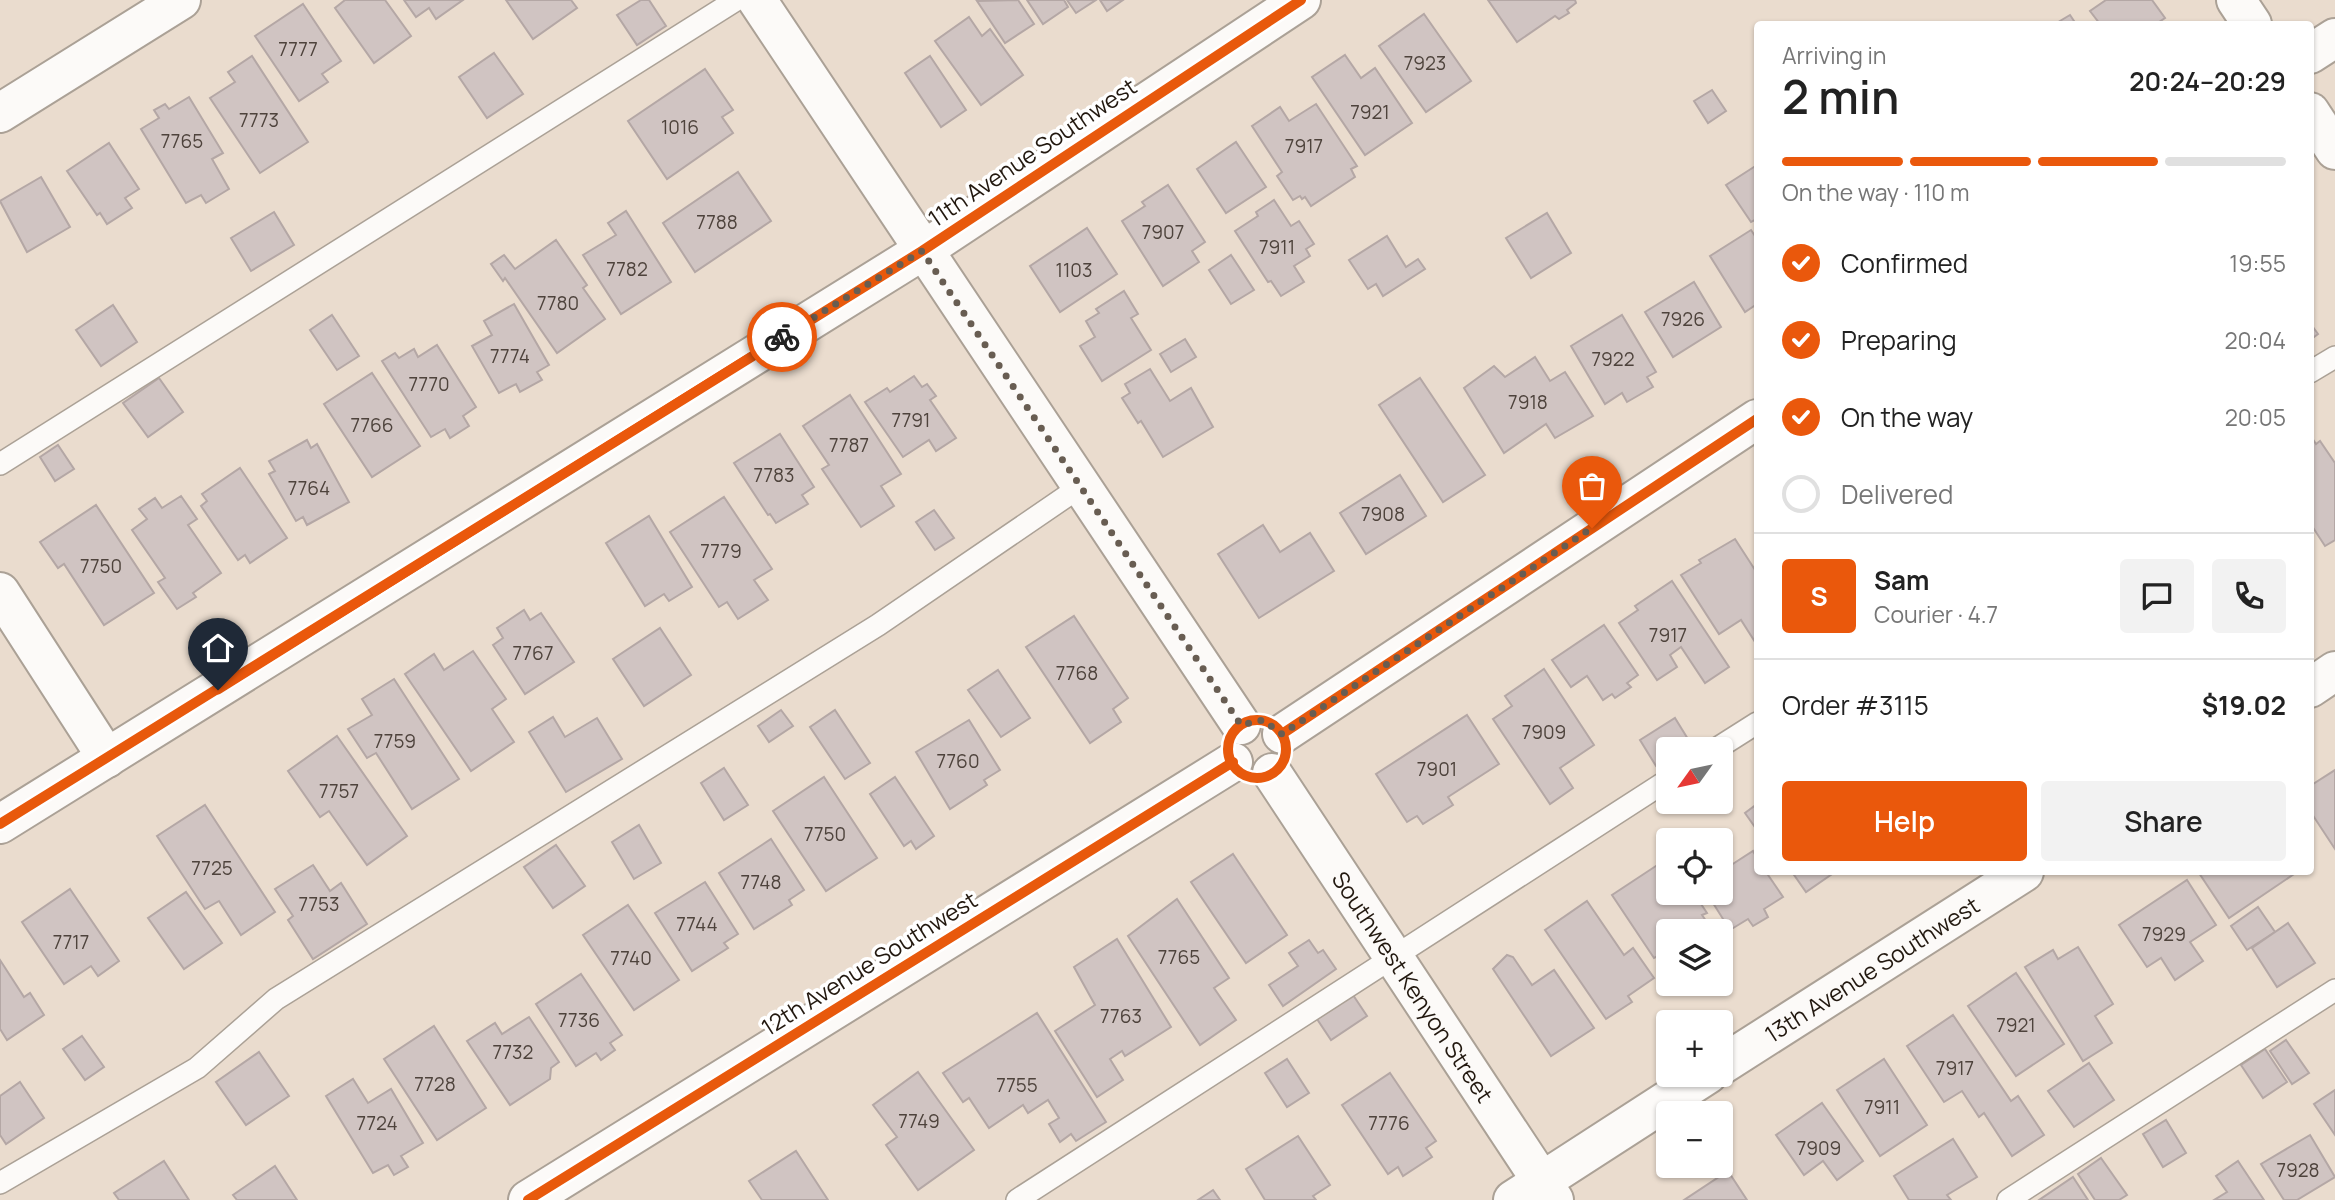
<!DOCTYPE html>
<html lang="en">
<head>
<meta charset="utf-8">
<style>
  body { margin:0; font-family:Manrope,sans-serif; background:#f2f2f2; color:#222; height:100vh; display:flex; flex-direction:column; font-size:26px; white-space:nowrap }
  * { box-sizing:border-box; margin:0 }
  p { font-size:23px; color:#767676 }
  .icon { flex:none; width:38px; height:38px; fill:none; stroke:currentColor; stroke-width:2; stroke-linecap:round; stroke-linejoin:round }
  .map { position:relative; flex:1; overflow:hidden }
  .drawer { position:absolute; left:1754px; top:21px; width:560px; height:854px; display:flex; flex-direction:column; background:#fff; border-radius:7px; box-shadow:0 2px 5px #0004 }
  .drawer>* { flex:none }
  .needle { width:46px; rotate:237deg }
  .fabs { position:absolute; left:1656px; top:737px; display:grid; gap:14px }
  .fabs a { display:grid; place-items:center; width:77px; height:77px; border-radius:7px; background:#fff; box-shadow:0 2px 5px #0004; font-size:35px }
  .pin { position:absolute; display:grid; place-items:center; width:60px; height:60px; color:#fff; margin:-72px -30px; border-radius:50% 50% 50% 0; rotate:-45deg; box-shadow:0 0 7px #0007 }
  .pin .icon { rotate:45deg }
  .courier { position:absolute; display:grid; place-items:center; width:70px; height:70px; margin:-35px; border:5px solid #ea580c; border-radius:50%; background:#fff; color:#222; box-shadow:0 2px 9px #0007 }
  .overview em { font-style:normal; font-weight:600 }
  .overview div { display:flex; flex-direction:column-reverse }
  .overview { display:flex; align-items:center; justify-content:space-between; height:119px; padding:0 28px }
  h1 { font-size:46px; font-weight:600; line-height:52px }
  .bar { display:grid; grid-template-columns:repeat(4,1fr); gap:10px 7px; align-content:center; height:84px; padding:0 28px }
  .bar i { height:9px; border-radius:5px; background:#e0e0e0 }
  .bar .on { background:#ea580c }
  .bar p { grid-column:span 4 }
  .line { display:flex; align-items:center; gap:18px; padding:0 28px; border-top:2px solid #e0e0e0 }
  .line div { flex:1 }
  .round { display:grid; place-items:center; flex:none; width:74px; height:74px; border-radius:7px; background:#f2f2f2 }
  ol { padding:0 28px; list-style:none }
  li { display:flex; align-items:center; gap:21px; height:77px }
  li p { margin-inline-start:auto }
  li .icon { padding:7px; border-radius:50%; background:#ea580c; color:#fff; stroke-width:4 }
  li:last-child { color:#767676 }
  li i { width:38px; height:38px; border:4px solid #e0e0e0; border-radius:50% }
  .action { display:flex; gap:14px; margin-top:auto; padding:14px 28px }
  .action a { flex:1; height:80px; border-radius:7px; background:#ea580c; color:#fff; font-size:28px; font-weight:600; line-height:80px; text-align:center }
  .action a+a { background:#f2f2f2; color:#222 }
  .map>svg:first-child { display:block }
  .building { fill:#d0c4c2; stroke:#b4a7a5; stroke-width:2 }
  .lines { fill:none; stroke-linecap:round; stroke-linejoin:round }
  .service-casing { stroke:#aba196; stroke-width:24 }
  .minor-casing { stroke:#aba196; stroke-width:42 }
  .service { stroke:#fcfaf8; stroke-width:21 }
  .minor { stroke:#fcfaf8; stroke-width:38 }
  .cycleway-casing { stroke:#fff; stroke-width:15 }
  .cycleway { stroke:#e8590c; stroke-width:10 }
  .done { stroke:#685d52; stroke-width:7; stroke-dasharray:0 12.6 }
  .route { stroke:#ea580c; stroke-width:9 }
  .labels { text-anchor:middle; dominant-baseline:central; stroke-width:7; stroke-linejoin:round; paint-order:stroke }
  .number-label { font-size:19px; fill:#4e433c }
  .street-label { font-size:23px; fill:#22180f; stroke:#fff }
</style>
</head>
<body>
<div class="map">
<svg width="2335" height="1200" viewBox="0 0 2335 1200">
  <rect width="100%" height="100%" fill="#eadcce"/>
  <g class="building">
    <polygon points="345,0 385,0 411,36 374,63 335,8"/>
    <polygon points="404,0 463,0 436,19 429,8 416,17"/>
    <polygon points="506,0 571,0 577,8 533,39"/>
    <polygon points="641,0 649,0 666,26 637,45 617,15"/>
    <polygon points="1018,0 1034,24 1005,43 977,1"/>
    <polygon points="1027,0 1064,0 1068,7 1043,24"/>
    <polygon points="1067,0 1096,0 1076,13"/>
    <polygon points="1100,0 1123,0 1107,11"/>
    <polygon points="1488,0 1575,0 1576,3 1567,10 1569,13 1559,19 1555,16 1517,42"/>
    <polygon points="2106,0 2152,0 2165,18 2156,24 2100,24 2090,11"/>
    <polygon points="303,4 341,61 322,74 328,82 299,101 255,36"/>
    <polygon points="1424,14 1471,81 1426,112 1379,46"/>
    <polygon points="2070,15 2076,24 2055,24"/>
    <polygon points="969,17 982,36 990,29 1023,75 981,105 935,41"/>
    <polygon points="494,53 523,94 487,118 459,77"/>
    <polygon points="1345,55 1361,78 1375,68 1412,123 1365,155 1312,77"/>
    <polygon points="252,56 308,142 260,173 210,98 235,82 228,72"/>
    <polygon points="930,56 966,110 941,127 905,73"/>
    <polygon points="705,69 733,110 722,117 733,133 667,179 628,121"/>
    <polygon points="1712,90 1726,111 1708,123 1694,101"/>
    <polygon points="189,97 223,153 212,159 229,189 206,203 201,195 186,203 141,129 159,118 154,110 165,104 169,109"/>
    <polygon points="1316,104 1357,166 1351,169 1355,177 1311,206 1305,197 1302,199 1300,196 1293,200 1277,176 1282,172 1252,126 1280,107 1289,121"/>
    <polygon points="1236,142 1266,187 1226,213 1197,169"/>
    <polygon points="109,143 139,189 125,198 132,208 107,224 100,213 97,215 67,171"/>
    <polygon points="1757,165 1757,219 1751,222 1726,185"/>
    <polygon points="738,172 771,221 695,272 663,223"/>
    <polygon points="41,177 70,227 27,252 0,201"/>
    <polygon points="1168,185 1205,242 1192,251 1199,262 1163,286 1122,221 1145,206 1142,202"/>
    <polygon points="1274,200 1291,226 1299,221 1314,244 1306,249 1310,256 1294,266 1304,282 1281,296 1271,281 1268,282 1235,231 1258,216 1256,212"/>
    <polygon points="626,211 671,282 621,314 583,255 616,235 608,223"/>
    <polygon points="274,212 294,245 251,271 231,238"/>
    <polygon points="1547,213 1571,253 1531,278 1506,238"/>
    <polygon points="1087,228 1117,274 1060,312 1030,266"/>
    <polygon points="1751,230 1757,239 1757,304 1745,312 1710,256"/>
    <polygon points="1387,236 1406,267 1418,259 1425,269 1383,296 1376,284 1368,289 1349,260"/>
    <polygon points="556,240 587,285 583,288 605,319 557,353 505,278 503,281 491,264 504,255 515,269"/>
    <polygon points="1231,255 1254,290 1231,304 1209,270"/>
    <polygon points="1694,282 1721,327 1673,357 1645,312"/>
    <polygon points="1124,291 1138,314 1131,318 1151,350 1102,381 1080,346 1095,337 1086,321 1099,313 1096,309"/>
    <polygon points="514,304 549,365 537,372 542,380 520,392 516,384 499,393 472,346 492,335 484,321"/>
    <polygon points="113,305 137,342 101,366 76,330"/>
    <polygon points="332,315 359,356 337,370 310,330"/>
    <polygon points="1622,315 1656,372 1647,377 1653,387 1627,402 1622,393 1605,404 1571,346"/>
    <polygon points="2310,323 2318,334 2310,340"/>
    <polygon points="1185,339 1196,357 1171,372 1160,354"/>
    <polygon points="437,345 476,407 463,416 469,426 450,438 445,429 431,437 382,361 395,353 399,358 414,349 418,357"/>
    <polygon points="1535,357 1550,381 1565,372 1593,416 1555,438 1546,424 1504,453 1464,388 1494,366 1505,377"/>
    <polygon points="1150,369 1170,401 1191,388 1213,427 1163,457 1141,421 1138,423 1122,398 1130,393 1125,384"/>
    <polygon points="372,373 420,446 372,477 324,404"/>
    <polygon points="914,376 922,387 927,384 936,396 930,400 956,438 936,451 929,440 903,457 865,402 887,388 890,392"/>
    <polygon points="159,378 183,412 148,437 123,403"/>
    <polygon points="1420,378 1485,475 1443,502 1379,405"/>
    <polygon points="850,395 901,474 881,486 894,506 861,527 822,469 829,465 803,426"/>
    <polygon points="780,434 814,487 802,495 808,504 776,523 770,514 768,515 734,463"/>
    <polygon points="2310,435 2316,444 2320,441 2335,463 2335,540 2325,546 2310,523"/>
    <polygon points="307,440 311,448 317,444 349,502 307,525 303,517 296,521 269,474 275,471 269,461"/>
    <polygon points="58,445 74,469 55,481 40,457"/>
    <polygon points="240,468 287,538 250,563 245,555 238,560 201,506 207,501 202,494"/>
    <polygon points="1400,475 1426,516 1366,554 1340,513"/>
    <polygon points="181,496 197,519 188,525 221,573 193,593 196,597 177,609 158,582 165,578 132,530 147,519 139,509 155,498 162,508"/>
    <polygon points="724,497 772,569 754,580 768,600 738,619 727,602 719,607 670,532"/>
    <polygon points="96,505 154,593 104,625 64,564 58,568 40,542"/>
    <polygon points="934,510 954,538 935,550 916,522"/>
    <polygon points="649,516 692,587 669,601 664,594 645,606 606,543"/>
    <polygon points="1263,525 1280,552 1310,533 1334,571 1259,618 1218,554"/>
    <polygon points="1735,539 1757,573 1757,645 1741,620 1719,634 1681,575 1701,563 1699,560"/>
    <polygon points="1672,581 1729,667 1705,683 1681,647 1670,655 1677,667 1657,680 1619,623 1638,610 1635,606"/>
    <polygon points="524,610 530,620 541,613 574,662 525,694 493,645 503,638 497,628"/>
    <polygon points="1074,616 1128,698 1113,709 1121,722 1090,743 1026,647"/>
    <polygon points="1604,625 1638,675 1627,683 1631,687 1615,698 1612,694 1603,700 1587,676 1571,687 1552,660"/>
    <polygon points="660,628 691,675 644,706 613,659"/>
    <polygon points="473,651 506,699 492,709 514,742 471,771 405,674 434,654 444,670"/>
    <polygon points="1544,669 1594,745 1560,768 1573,788 1550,804 1493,719 1512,706 1505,696"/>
    <polygon points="998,670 1030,718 1001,737 968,690"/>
    <polygon points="394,679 459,779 412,809 376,753 367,758 348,729 372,715 362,699"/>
    <polygon points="781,710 793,726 769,742 758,726"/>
    <polygon points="835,710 870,763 845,779 810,727"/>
    <polygon points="1467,715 1499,764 1448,797 1453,805 1423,824 1417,816 1407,822 1376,774"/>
    <polygon points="553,717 565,737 597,718 622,759 566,792 529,732"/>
    <polygon points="1675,718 1691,744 1683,749 1668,749 1668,759 1656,766 1640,740"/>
    <polygon points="969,720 1000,770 984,780 987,785 950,809 916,752"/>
    <polygon points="337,736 407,836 367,865 329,811 320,817 288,771"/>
    <polygon points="724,768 748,805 724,820 701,783"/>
    <polygon points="2335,770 2335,849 2310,811 2310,786"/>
    <polygon points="824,777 877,858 826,891 773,811"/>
    <polygon points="895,777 934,836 916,849 911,841 904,846 870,794"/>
    <polygon points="1757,804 1757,830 1745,813"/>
    <polygon points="205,805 275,912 241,935 219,901 205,909 157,836"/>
    <polygon points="639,825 661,863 634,879 612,842"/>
    <polygon points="771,839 804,890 789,900 792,905 754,929 719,873"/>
    <polygon points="556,845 585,886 553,908 524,867"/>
    <polygon points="1753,851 1757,858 1757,872 1766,872 1783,897 1764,909 1768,917 1753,926 1748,919 1730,930 1706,892 1720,892 1720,862 1725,869"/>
    <polygon points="1233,854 1287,935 1246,963 1191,882"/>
    <polygon points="1668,858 1668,892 1693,892 1707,913 1702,915 1713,931 1668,931 1668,963 1662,954 1654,958 1612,895"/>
    <polygon points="313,865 330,891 341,883 367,924 313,959 288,920 293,916 275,889"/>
    <polygon points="1792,872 1835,872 1806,892"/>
    <polygon points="2202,872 2297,872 2229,918 2199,873"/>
    <polygon points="2187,880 2216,925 2190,942 2203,961 2175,980 2161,958 2147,967 2119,925"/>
    <polygon points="705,882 738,934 724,943 728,948 692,971 655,913"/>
    <polygon points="70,889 119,961 98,976 91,966 64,984 22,922"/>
    <polygon points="186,892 222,943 184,969 148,918"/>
    <polygon points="1177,899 1229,978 1214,988 1236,1020 1200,1045 1128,936"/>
    <polygon points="1587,901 1624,955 1633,948 1654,978 1628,996 1632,1002 1606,1019 1545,930"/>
    <polygon points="628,905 679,980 634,1010 583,935"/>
    <polygon points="2258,907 2275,932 2247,950 2231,926"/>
    <polygon points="2288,923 2315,963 2277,987 2252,948"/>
    <polygon points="1117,939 1171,1027 1125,1056 1122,1051 1110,1059 1123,1080 1097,1097 1055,1031 1095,1005 1074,967"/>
    <polygon points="1309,940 1318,953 1323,950 1336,969 1283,1006 1269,985 1298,966 1289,953"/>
    <polygon points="2078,947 2113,1004 2095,1016 2112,1043 2083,1061 2025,967 2053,950 2058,959"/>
    <polygon points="1507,955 1513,957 1532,985 1554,970 1594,1028 1551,1056 1493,969"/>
    <polygon points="0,960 24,997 30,993 44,1015 7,1040 0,1029"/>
    <polygon points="2016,973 2064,1044 2016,1076 1968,1006"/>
    <polygon points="581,974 622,1035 610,1043 615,1050 601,1060 596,1053 576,1066 536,1004"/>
    <polygon points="1353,995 1367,1016 1331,1040 1317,1019"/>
    <polygon points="1037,1013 1106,1122 1076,1141 1071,1134 1060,1142 1049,1124 1059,1118 1048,1100 1028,1113 1023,1105 989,1128 969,1098 963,1102 943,1073"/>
    <polygon points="1953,1015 2011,1101 2018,1096 2044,1135 2012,1156 1984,1113 1979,1117 1962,1091 1944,1102 1907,1046"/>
    <polygon points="529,1017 559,1062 551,1068 550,1079 510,1105 467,1041 495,1023 502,1034"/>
    <polygon points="434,1026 486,1108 437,1140 384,1059"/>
    <polygon points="82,1036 104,1067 85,1080 63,1049"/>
    <polygon points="2286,1040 2309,1073 2292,1084 2270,1051"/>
    <polygon points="2265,1049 2287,1082 2263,1098 2241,1065"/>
    <polygon points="259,1052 289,1096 246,1125 216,1082"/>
    <polygon points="1287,1059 1309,1093 1287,1107 1265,1073"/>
    <polygon points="1884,1059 1927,1125 1880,1156 1837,1090"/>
    <polygon points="2089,1063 2114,1100 2074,1127 2048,1091"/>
    <polygon points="918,1072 974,1150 918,1190 886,1145 897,1137 873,1105"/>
    <polygon points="1390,1073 1436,1141 1426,1148 1432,1157 1403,1176 1398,1167 1388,1174 1342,1105"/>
    <polygon points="353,1079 368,1103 391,1089 423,1143 401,1156 408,1167 394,1175 388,1165 373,1173 326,1096"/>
    <polygon points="20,1082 44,1118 6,1144 0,1135 0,1096"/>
    <polygon points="2335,1090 2335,1135 2314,1104"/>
    <polygon points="1822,1103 1863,1161 1837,1180 1823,1161 1804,1175 1776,1135"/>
    <polygon points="2166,1120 2186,1153 2163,1167 2143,1134"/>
    <polygon points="2310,1135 2335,1177 2297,1200 2284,1200 2261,1164"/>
    <polygon points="1298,1136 1330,1185 1313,1196 1316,1200 1265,1200 1246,1169"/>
    <polygon points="1953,1139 1977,1177 1947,1195 1951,1200 1909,1200 1894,1176"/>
    <polygon points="796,1151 828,1200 762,1200 749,1181"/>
    <polygon points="2101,1158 2127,1195 2119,1200 2095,1200 2078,1174"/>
    <polygon points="164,1161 189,1200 119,1200 114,1193"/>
    <polygon points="2238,1161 2264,1200 2214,1200 2227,1192 2216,1176"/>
    <polygon points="275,1166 297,1200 237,1200 233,1195"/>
    <polygon points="1728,1171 1747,1200 1684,1200"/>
    <polygon points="2073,1177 2088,1200 2039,1200"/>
    <polygon points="1213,1190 1220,1200 1198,1200"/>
  </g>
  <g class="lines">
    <g class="service-casing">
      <g id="service">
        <polyline points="2310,372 2335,357"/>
        <polyline points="0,464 736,0"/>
        <polyline points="1716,749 1757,723"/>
        <polyline points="0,1183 197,1068 276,999 878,625 1080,487"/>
        <polyline points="1017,1200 1668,780"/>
        <polyline points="2008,1200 2335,990"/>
      </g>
    </g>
    <g class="minor-casing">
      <g id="minor">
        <polyline points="757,0 1241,725"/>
        <polyline points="2236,0 2252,24"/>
        <polyline points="2310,54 2335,38"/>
        <polyline points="2310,112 2335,150"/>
        <polyline points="0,113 181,0"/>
        <polyline points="0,592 107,758"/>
        <polyline points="2310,688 2335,671"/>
        <polyline points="1282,734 1757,419"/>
        <path id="s1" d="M1272 773 1554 1200"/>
        <polyline points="0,824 922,251 1301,0"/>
        <path id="s2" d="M1720 1066 2024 872"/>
        <polyline points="528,1200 1233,762"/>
        <polyline points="1513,1200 1708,1074"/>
      </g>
    </g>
    <use href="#service" class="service"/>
    <use href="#minor" class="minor"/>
    <g class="cycleway-casing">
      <g id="cycleway">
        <circle cx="1257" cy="749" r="29"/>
        <polyline points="1282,734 1757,419"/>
        <polyline points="0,824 922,251 1301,0"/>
        <polyline points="528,1200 1233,762"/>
      </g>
    </g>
    <use href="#cycleway" class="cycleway"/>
  </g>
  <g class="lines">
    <polyline class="done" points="782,337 922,251 1241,725 1263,720 1282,734 1592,528"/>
    <polyline class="route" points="218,690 782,337"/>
  </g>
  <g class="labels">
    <g class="number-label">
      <text x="298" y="49">7777</text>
      <text x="1425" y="63">7923</text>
      <text x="1370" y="112">7921</text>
      <text x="259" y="120">7773</text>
      <text x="680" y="127">1016</text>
      <text x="182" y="141">7765</text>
      <text x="1304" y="146">7917</text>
      <text x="717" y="222">7788</text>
      <text x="1163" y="232">7907</text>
      <text x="1277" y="247">7911</text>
      <text x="627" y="269">7782</text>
      <text x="1074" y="270">1103</text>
      <text x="558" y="303">7780</text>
      <text x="1683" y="319">7926</text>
      <text x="510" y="356">7774</text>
      <text x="1613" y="359">7922</text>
      <text x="429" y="384">7770</text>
      <text x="1528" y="402">7918</text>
      <text x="911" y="420">7791</text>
      <text x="372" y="425">7766</text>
      <text x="849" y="445">7787</text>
      <text x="774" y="475">7783</text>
      <text x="309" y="488">7764</text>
      <text x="1383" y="514">7908</text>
      <text x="721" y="551">7779</text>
      <text x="101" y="566">7750</text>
      <text x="1668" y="635">7917</text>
      <text x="533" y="653">7767</text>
      <text x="1077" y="673">7768</text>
      <text x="1544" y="732">7909</text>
      <text x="395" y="741">7759</text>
      <text x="958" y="761">7760</text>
      <text x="1437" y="769">7901</text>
      <text x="339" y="791">7757</text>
      <text x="825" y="834">7750</text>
      <text x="212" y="868">7725</text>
      <text x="761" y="882">7748</text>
      <text x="319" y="904">7753</text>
      <text x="697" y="924">7744</text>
      <text x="2164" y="934">7929</text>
      <text x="71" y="942">7717</text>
      <text x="1179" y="957">7765</text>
      <text x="631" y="958">7740</text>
      <text x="1121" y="1016">7763</text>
      <text x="579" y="1020">7736</text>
      <text x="2016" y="1025">7921</text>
      <text x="513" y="1052">7732</text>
      <text x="1955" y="1068">7917</text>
      <text x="435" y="1084">7728</text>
      <text x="1017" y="1085">7755</text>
      <text x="1882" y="1107">7911</text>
      <text x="919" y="1121">7749</text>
      <text x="377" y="1123">7724</text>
      <text x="1389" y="1123">7776</text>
      <text x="1819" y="1148">7909</text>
      <text x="2298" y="1170">7928</text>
    </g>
    <g class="street-label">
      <text transform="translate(1032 152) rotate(-34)">11th Avenue Southwest</text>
      <text transform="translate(869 963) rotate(-32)">12th Avenue Southwest</text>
      <text stroke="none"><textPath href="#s2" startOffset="180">13th Avenue Southwest</textPath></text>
      <text stroke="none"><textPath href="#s1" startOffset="256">Southwest Kenyon Street</textPath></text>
    </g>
  </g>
</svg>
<div class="fabs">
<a><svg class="needle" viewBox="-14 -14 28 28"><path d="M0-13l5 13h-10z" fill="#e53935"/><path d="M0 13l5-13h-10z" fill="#767676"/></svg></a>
<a><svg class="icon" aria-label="locate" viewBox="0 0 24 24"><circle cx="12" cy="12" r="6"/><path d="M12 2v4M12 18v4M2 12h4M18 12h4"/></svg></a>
<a><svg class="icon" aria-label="layers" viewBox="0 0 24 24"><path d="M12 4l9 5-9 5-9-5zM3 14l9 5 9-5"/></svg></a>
<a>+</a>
<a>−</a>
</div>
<div class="pin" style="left:1592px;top:528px;background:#ea580c"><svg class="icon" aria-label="bag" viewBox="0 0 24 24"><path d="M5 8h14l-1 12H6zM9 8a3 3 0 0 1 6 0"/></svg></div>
<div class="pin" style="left:218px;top:690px;background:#1f2937"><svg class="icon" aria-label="home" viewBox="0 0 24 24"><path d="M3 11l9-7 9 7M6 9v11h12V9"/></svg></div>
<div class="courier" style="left:782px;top:337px"><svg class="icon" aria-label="bike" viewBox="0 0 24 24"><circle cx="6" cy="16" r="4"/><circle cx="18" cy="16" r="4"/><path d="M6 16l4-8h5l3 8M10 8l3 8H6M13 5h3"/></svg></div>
<section class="drawer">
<div class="overview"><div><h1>2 min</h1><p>Arriving in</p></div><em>20:24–20:29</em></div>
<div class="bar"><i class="on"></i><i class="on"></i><i class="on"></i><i></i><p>On the way · 110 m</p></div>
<ol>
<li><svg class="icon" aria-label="check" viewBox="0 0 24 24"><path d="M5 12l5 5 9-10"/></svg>Confirmed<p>19:55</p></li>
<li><svg class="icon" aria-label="check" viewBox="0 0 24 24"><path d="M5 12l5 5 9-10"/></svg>Preparing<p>20:04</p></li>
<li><svg class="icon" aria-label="check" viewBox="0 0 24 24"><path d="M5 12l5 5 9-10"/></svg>On the way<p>20:05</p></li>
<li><i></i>Delivered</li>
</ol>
<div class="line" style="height:126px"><b class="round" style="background:#ea580c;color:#fff">S</b><div><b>Sam</b><p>Courier · 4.7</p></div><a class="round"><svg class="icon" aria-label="chat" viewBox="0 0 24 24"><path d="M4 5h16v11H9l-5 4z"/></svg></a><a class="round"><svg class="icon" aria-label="phone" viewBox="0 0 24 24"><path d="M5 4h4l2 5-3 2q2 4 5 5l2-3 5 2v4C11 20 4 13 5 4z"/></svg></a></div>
<div class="line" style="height:91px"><div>Order #3115</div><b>$19.02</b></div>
<div class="action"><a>Help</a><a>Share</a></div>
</section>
</div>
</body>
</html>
